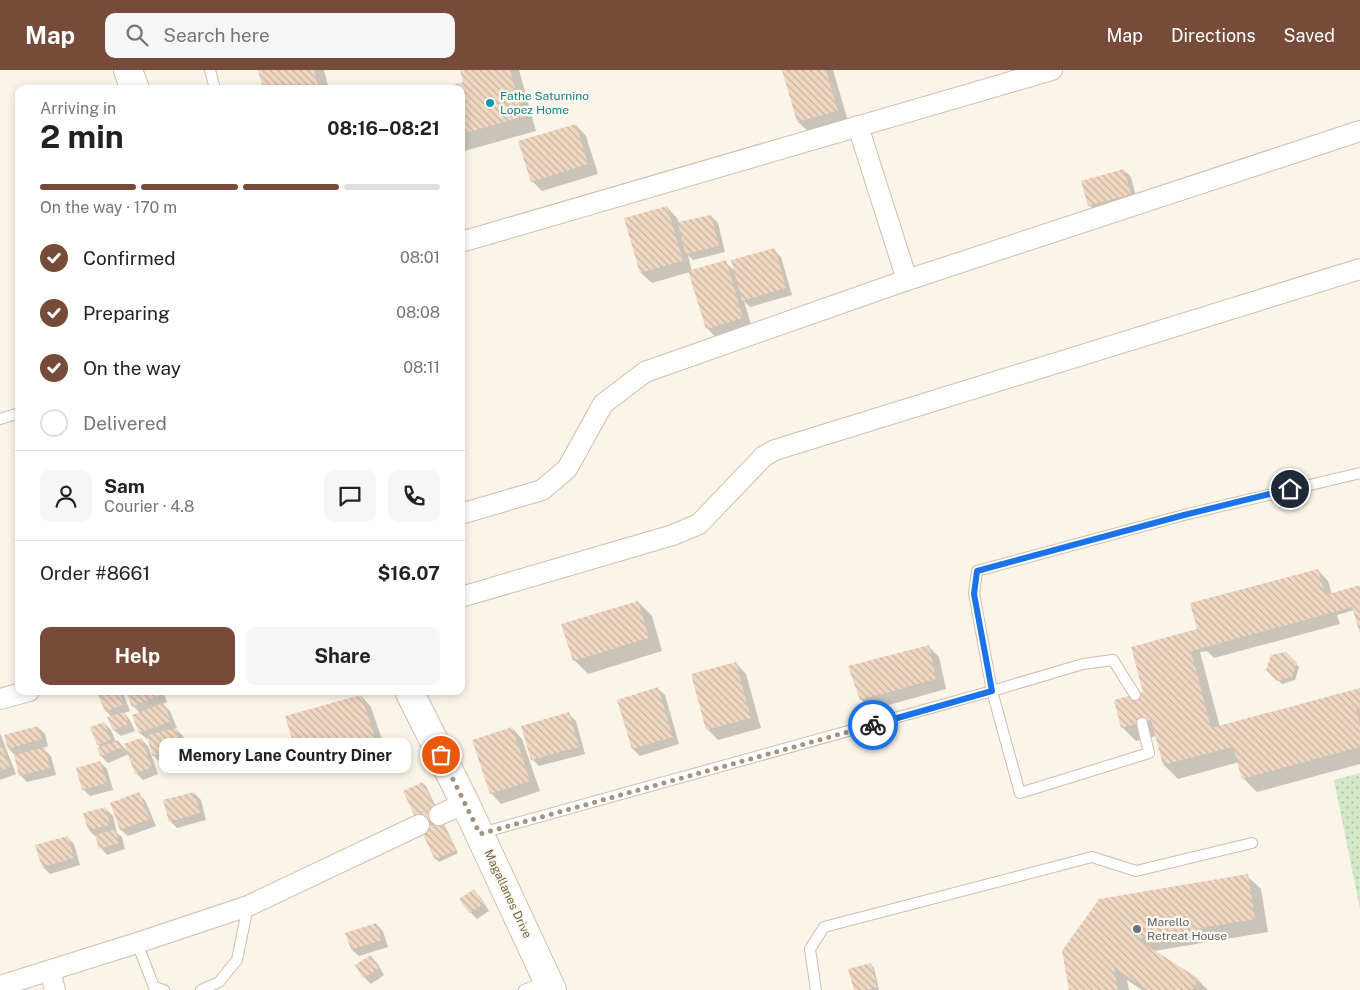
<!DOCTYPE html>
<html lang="en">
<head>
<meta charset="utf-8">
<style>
  body { margin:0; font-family:"Public Sans",sans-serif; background:#f6f6f6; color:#222; height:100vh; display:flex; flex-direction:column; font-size:19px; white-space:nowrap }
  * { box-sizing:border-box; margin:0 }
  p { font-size:16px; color:#767676 }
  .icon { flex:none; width:28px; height:28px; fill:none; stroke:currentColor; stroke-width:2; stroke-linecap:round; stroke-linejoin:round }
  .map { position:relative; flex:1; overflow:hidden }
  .details { position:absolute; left:15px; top:15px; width:450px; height:610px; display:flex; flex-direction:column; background:#fff; border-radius:10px; box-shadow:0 2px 8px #0003 }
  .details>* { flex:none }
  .pin { position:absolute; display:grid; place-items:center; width:42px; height:42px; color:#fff; margin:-21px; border:2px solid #fff; border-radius:50%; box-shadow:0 1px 5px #0007 }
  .courier { position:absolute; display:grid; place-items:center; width:50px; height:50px; margin:-25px; border:4px solid #1a73e8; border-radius:50%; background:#fff; color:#222; box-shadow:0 1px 6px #0007 }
  .bubble { position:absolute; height:35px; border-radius:10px; background:#fff; box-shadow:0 2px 8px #0003; font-size:16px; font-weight:700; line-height:35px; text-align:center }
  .headline em { font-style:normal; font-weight:700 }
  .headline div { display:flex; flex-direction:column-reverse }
  .headline { display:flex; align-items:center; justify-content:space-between; height:85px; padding:0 25px }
  h1 { font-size:32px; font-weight:700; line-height:38px }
  .bar { display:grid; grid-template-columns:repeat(4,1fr); gap:8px 5px; align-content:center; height:60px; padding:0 25px }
  .bar i { height:6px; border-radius:4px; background:#e0e0e0 }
  .bar .on { background:#764b39 }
  .bar p { grid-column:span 4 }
  .line { display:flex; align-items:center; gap:12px; padding:0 25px; border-top:1px solid #e0e0e0 }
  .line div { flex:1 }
  .round { display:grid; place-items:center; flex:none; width:52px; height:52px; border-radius:10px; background:#f6f6f6 }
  ol { padding:0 25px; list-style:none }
  li { display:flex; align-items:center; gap:15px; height:55px }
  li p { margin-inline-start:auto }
  li .icon { padding:5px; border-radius:50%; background:#764b39; color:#fff; stroke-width:4 }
  li:last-child { color:#767676 }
  li i { width:28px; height:28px; border:2px solid #e0e0e0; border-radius:50% }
  .action { display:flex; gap:10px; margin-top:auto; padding:10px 25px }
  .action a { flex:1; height:58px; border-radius:10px; background:#764b39; color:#fff; font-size:20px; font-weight:700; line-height:58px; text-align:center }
  .action a+a { background:#f6f6f6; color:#222 }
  header { display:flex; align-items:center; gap:30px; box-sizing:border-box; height:70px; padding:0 25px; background:#764b39; color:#fff }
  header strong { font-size:24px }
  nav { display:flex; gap:28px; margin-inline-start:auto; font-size:18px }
  .search { width:350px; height:45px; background:#f6f6f6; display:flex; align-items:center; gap:12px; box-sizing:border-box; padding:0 18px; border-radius:10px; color:#767676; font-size:19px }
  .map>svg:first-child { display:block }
  .grass { fill:url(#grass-dots) }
  .shadow { fill:#0003 }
  .building { fill:url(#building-back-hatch) }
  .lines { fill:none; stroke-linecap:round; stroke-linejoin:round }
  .lane-casing { stroke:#cdbeaf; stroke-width:12 }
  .street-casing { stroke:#cdbeaf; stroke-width:22 }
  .secondary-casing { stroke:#cfbfad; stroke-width:30 }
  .lane { stroke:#fff; stroke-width:10 }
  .street { stroke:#fff; stroke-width:20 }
  .secondary { stroke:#fff; stroke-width:28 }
  .done { stroke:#a39384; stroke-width:5; stroke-dasharray:0 9 }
  .route { stroke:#1a73e8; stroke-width:6 }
  .culture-dot { fill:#0f9aa8; stroke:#fef9ef; stroke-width:2 }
  .worship-dot { fill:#6b7280; stroke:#fef9ef; stroke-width:2 }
  .labels { text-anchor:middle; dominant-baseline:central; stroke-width:4.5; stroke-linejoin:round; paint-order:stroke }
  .culture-label { font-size:12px; fill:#0d838f; stroke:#fef9ef; text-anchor:start }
  .street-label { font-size:12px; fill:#745e4e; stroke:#fef9ef }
  .worship-label { font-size:12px; fill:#5b616d; stroke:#fef9ef; text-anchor:start }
</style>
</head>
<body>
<header>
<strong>Map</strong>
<div class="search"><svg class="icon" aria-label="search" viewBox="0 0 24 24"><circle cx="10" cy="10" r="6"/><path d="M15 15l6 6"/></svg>Search here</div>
<nav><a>Map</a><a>Directions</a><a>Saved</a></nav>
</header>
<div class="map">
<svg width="1360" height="920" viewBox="0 0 1360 920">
  <defs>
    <pattern id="grass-dots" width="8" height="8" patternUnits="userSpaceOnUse" patternTransform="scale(1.25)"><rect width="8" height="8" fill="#d3e8c7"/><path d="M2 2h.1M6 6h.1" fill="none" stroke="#b0bfa4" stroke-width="1.8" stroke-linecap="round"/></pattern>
    <pattern id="building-back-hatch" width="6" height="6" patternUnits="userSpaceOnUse" patternTransform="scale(1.25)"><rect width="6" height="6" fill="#efd7c2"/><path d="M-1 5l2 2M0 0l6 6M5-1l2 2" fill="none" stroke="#c6b2a0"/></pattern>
  </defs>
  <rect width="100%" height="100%" fill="#fbf5e9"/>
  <polygon class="grass" points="1360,703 1360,839 1334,710"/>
  <g class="shadow">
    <polygon points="259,0 324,0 329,19 264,19"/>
    <polygon points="461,0 519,0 536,61 461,82 461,19 443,19 465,13"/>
    <polygon points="783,0 833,0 848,51 809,62 798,52"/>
    <polygon points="576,55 586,66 598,104 542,121 532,111"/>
    <polygon points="1124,100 1131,107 1137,130 1096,142 1089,135"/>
    <polygon points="667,137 677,148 679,153 711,146 718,153 725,182 693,190 688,185 692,202 725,192 736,202 774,180 781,187 792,225 750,237 744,231 752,258 717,269 707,258 690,202 652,213 641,203 626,149"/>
    <polygon points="461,407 465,414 461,416"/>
    <polygon points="1318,500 1328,511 1332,524 1360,516 1360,561 1354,540 1337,545 1340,554 1214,588 1207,581 1200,582 1220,657 1360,619 1360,694 1257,722 1243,708 1239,692 1178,709 1164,695 1156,666 1136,671 1123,658 1115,631 1145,623 1199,560"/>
    <polygon points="638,532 652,546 662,581 588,604 574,590"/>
    <polygon points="929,577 939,587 946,619 871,640 861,629"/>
    <polygon points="1285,583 1299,597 1295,610 1282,614 1268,600"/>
    <polygon points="736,593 746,604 761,658 718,670 707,659"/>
    <polygon points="658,619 665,625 679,674 640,686 633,679 619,630"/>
    <polygon points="102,621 121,621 123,623 130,641 124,643 130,650 135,661 121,666 114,660 112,647 106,641 99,622"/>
    <polygon points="127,621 163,621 167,632 163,634 170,641 177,658 175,658 183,666 188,686 160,692 153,685 149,669 147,669 140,663 140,643 133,636"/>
    <polygon points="361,626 371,637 386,681 310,703 300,692"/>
    <polygon points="569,644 576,651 585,684 539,696 533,690"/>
    <polygon points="104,653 111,660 116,672 118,671 128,682 141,669 148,676 158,704 143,710 136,703 129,684 108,693 101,686 98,679 101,678 98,675"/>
    <polygon points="38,657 45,664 48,676 43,678 51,686 56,705 27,712 20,705 15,685 9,679"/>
    <polygon points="512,658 522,669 540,721 501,734 491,723"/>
    <polygon points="0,663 16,704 0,710"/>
    <polygon points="100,692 107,699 113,720 90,726 83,719"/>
    <polygon points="423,713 426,716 458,783 439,792 436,789"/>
    <polygon points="194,723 201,730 206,750 177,758 170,751"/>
    <polygon points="138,724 145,730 156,756 128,766 121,760 112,734"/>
    <polygon points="106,739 113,746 117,763 122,767 125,779 107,785 101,778 96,767 89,760"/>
    <polygon points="67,767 74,774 80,795 50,804 43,797"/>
    <polygon points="1247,806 1261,819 1268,862 1154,881 1198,910 1208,920 1142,920 1127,910 1129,920 1070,920 1063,882"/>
    <polygon points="474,821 481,828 489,841 477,849 470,842"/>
    <polygon points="376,854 383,861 388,877 359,886 352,880"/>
    <polygon points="371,887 378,894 384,905 371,914 364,907"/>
    <polygon points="870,894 874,898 879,920 855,920"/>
  </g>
  <g class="building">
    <polygon points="258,0 314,0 319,19 263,19"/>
    <polygon points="460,0 510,0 523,47 461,64 461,19 440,18 463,12"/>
    <polygon points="782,0 826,0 838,41 797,52"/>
    <polygon points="576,54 588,94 531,112 518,71"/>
    <polygon points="1124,99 1131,124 1088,136 1081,111"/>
    <polygon points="667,136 683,191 640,203 624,148"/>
    <polygon points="711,145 719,176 685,184 678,152"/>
    <polygon points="775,178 786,218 742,231 731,190"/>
    <polygon points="726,190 743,248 706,259 688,201"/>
    <polygon points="1318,499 1325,525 1360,515 1360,564 1352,537 1191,581 1211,658 1360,618 1360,637 1356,639 1360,654 1360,677 1242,709 1233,677 1163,695 1151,650 1121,658 1114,630 1143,622 1131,577 1197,559 1190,533"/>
    <polygon points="638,531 649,568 573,591 561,554"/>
    <polygon points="929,575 936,609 860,630 848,596"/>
    <polygon points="1286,582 1297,593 1292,607 1277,611 1266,600 1271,585"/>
    <polygon points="736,592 751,648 706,660 691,604"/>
    <polygon points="658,617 673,667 632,679 617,630"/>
    <polygon points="119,621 124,634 105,642 97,622"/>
    <polygon points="126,621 159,621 161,625 132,637"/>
    <polygon points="361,625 376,671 299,693 285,646"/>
    <polygon points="163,633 171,651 139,663 132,645"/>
    <polygon points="124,642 129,654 113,660 107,647"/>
    <polygon points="569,642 579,677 531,690 521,656"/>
    <polygon points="104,652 111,670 97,675 90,657"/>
    <polygon points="38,656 42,669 8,679 4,665"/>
    <polygon points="512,657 530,711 490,724 472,670"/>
    <polygon points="176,658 181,679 152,686 147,665"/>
    <polygon points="141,668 152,697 135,704 124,674"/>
    <polygon points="118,670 121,678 100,686 97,678"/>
    <polygon points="0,672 10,697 0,701"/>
    <polygon points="45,677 50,698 19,706 14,685"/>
    <polygon points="100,691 107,713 82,720 76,698"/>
    <polygon points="423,712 456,780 435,790 403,721"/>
    <polygon points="139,722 150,749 120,760 110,733"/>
    <polygon points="194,722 200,743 169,752 163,730"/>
    <polygon points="106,737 110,755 88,760 83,743"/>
    <polygon points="115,759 119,773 99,779 95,765"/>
    <polygon points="68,766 74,788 42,797 35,775"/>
    <polygon points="1248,804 1255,849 1137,869 1199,909 1192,920 1148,920 1114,898 1118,920 1069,920 1062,881 1099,829"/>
    <polygon points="474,819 484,834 469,843 459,829"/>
    <polygon points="376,853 382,870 351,880 345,863"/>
    <polygon points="371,885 379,898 363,908 355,895"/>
    <polygon points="871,893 877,917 865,920 854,920 848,899"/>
  </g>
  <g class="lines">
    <g class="lane-casing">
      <g id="lane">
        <polyline points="210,0 215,19"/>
        <polyline points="0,349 19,343"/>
        <polyline points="1142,653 1149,683 1020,723 992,621 974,523 977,501 1184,445 1360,403"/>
        <polyline points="481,763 992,621 1083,594 1113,590 1135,625"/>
        <polyline points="137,873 154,917 164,920"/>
        <polyline points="201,920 219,912 237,890 248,836"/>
        <polyline points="524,920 547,911"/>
        <polyline points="816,920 810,879 824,857 1092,787 1136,801 1252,773"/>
      </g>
    </g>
    <g class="street-casing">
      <g id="street">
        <polyline points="858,56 907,210"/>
        <polyline points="461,172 1052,0"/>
        <polyline points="461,444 542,420 567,399 603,334 645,302 907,210 1360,61"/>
        <polyline points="461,527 673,465 699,454 764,386 775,380 1360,199"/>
        <polyline points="0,629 29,621"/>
        <polyline points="439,745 465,733"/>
        <polyline points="50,901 55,920"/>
        <polyline points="0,916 137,873 248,836 419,755"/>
      </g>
    </g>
    <g class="secondary-casing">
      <g id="secondary">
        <polyline points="128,0 135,19"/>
        <polyline points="409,621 465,733 552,920"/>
      </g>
    </g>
    <use href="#lane" class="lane"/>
    <use href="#street" class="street"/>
    <use href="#secondary" class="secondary"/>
  </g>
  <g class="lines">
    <polyline class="done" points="441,685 480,764 873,655"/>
    <polyline class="route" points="873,655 992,621 974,524 977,501 1184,445 1290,419"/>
  </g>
  <circle class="culture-dot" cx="490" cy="33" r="5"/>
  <circle class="worship-dot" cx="1137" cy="859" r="5"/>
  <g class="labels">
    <g class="culture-label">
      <text x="500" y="26">Fathe Saturnino<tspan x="500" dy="14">Lopez Home</tspan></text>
    </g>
    <g class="street-label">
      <text transform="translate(508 824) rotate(65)">Magallanes Drive</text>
    </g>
    <g class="worship-label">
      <text x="1147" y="852">Marello<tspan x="1147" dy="14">Retreat House</tspan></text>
    </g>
  </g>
</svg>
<div class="pin" style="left:441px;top:685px;background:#ea580c"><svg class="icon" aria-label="bag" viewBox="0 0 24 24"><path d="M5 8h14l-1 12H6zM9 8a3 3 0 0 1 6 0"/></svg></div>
<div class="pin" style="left:1290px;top:419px;background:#1f2937"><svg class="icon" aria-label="home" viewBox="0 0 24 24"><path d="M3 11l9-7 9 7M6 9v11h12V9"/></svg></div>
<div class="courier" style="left:873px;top:655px"><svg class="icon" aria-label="bike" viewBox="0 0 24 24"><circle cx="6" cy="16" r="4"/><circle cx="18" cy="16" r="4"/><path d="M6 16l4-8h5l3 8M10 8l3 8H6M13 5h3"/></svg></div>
<div class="bubble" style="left:159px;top:668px;width:252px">Memory Lane Country Diner</div>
<section class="details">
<div class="headline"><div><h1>2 min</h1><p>Arriving in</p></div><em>08:16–08:21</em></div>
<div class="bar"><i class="on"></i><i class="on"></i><i class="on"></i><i></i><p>On the way · 170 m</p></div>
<ol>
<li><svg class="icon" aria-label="check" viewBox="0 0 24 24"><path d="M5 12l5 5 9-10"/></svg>Confirmed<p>08:01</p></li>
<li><svg class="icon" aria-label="check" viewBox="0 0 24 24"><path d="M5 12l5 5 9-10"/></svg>Preparing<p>08:08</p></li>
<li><svg class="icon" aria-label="check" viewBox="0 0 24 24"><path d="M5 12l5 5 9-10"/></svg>On the way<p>08:11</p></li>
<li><i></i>Delivered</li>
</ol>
<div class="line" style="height:90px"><a class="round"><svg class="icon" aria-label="person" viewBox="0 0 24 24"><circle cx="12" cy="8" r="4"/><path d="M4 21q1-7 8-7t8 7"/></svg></a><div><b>Sam</b><p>Courier · 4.8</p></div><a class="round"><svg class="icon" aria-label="chat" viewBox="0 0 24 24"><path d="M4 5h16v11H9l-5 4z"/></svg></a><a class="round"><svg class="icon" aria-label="phone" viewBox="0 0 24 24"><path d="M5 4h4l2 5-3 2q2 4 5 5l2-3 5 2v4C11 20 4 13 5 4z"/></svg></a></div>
<div class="line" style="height:65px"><div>Order #8661</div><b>$16.07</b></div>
<div class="action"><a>Help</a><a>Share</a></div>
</section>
</div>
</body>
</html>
